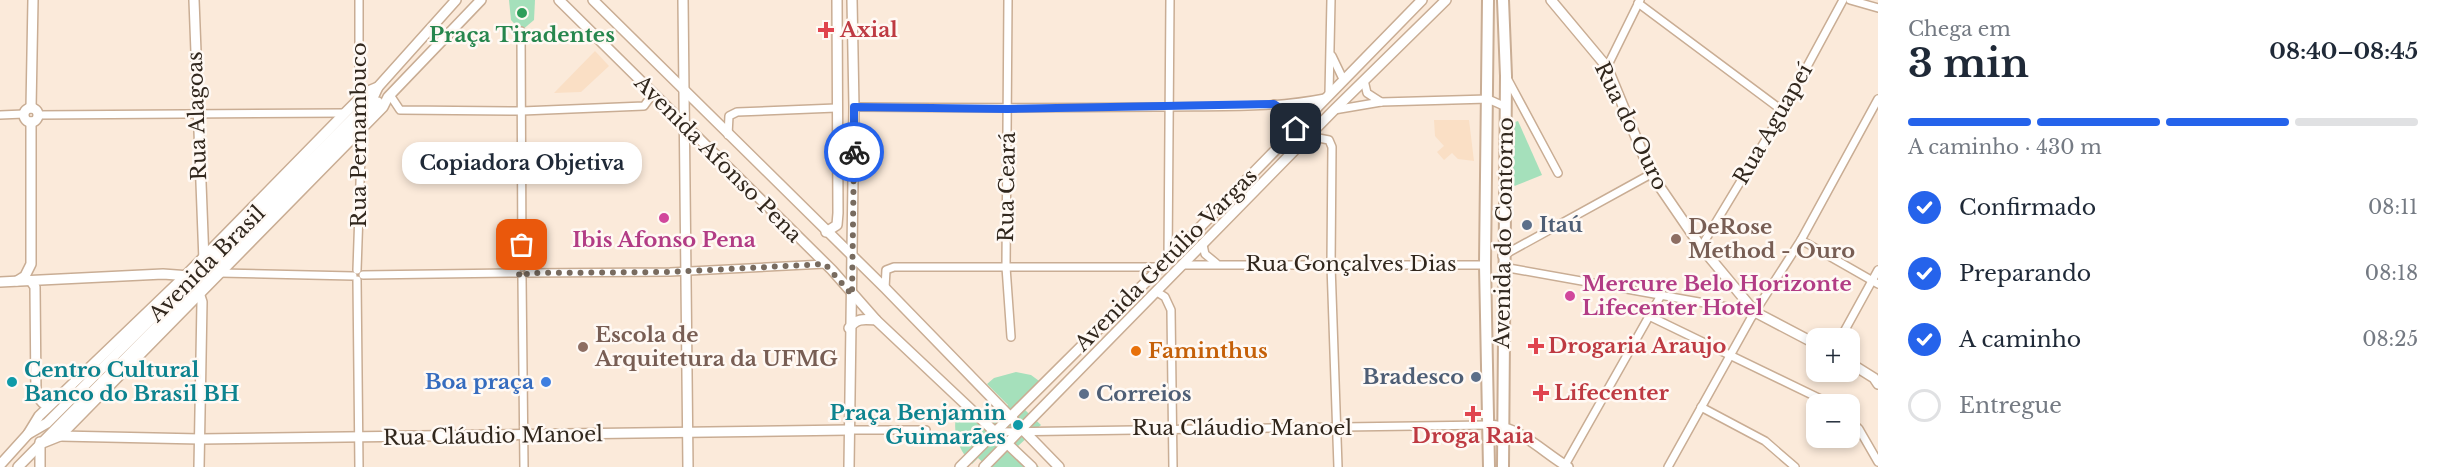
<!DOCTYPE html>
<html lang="pt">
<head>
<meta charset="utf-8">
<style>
  body { margin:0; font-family:"Libre Baskerville",serif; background:#f6f6f7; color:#1f2937; height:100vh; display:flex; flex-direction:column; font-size:22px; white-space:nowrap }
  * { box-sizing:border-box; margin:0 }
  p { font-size:20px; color:#747a83 }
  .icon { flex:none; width:33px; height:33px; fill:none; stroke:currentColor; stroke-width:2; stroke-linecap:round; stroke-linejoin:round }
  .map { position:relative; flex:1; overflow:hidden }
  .drawer { display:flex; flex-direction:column; background:#fff; width:570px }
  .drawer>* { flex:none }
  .fabs { position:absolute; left:1806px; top:328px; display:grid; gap:12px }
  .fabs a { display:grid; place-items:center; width:54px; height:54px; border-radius:12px; background:#fff; box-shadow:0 3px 9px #0003; font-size:30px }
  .pin { position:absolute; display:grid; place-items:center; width:51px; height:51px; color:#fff; margin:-26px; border-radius:12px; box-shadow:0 3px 9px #0006 }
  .courier { position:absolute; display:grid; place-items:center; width:60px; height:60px; margin:-30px; border:4px solid #2563eb; border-radius:50%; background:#fff; color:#222; box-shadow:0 2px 8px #0007 }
  .bubble { position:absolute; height:42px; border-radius:18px; background:#fff; box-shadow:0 3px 9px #0003; font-size:20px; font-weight:700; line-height:42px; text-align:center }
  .headline em { font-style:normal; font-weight:700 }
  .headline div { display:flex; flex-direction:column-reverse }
  .headline { display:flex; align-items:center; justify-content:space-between; height:102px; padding:0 30px }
  h1 { font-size:39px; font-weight:700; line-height:45px }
  .bar { display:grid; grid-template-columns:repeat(4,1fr); gap:9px 6px; align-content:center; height:72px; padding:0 30px }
  .bar i { height:8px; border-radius:4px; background:#e0e1e3 }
  .bar .active { background:#2563eb }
  .bar p { grid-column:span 4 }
  ol { padding:0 30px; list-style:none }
  li { display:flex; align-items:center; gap:18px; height:66px }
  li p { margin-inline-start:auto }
  li .icon { padding:6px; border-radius:50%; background:#2563eb; color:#fff; stroke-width:4 }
  li:last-child { color:#747a83 }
  li i { width:33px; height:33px; border:3px solid #e0e1e3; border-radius:50% }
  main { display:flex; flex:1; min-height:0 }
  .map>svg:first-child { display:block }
  .built { fill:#fadfc5 }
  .green { fill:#a5e0bb }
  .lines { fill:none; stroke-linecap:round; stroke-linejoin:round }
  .street-casing { stroke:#c9ad94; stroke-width:10 }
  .secondary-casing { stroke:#c9ad94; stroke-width:12 }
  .primary-casing { stroke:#c9ad94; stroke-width:14 }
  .street { stroke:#fff; stroke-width:7 }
  .secondary { stroke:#fff; stroke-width:9 }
  .primary { stroke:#fff; stroke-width:10 }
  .done { stroke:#786b5f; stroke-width:6; stroke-dasharray:0 10.8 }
  .route { stroke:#2563eb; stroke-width:8 }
  .leisure-dot { fill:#2e9e5b; stroke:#fff9f4; stroke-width:2 }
  .health-dot { fill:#e0444e; stroke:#fff9f4; stroke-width:2 }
  .hotel-dot { fill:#d1479c; stroke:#fff9f4; stroke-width:2 }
  .service-dot { fill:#5c6f8a; stroke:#fff9f4; stroke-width:2 }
  .education-dot { fill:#8d6e63; stroke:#fff9f4; stroke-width:2 }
  .food-dot { fill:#e8710a; stroke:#fff9f4; stroke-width:2 }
  .culture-dot { fill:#0f9aa8; stroke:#fff9f4; stroke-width:2 }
  .shop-dot { fill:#3f7fe0; stroke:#fff9f4; stroke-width:2 }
  .labels { text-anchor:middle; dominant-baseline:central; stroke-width:5; stroke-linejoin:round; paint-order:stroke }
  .health-label { font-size:21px; font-weight:bold; fill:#be3a42; stroke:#fff9f4; text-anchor:start }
  .leisure-label { font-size:21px; font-weight:bold; fill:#27864d; stroke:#fff9f4 }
  .street-label { font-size:21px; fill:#31271d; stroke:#fff9f4 }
  .service-label { font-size:21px; font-weight:bold; fill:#4e5e75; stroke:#fff9f4; text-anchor:start }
  .education-label { font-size:21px; font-weight:bold; fill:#785e54; stroke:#fff9f4; text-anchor:start }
  .hotel-label { font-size:21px; font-weight:bold; fill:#b23c85; stroke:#fff9f4 }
  .food-label { font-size:21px; font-weight:bold; fill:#c56008; stroke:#fff9f4; text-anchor:start }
  .culture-label { font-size:21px; font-weight:bold; fill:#0d838f; stroke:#fff9f4; text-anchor:start }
  .shop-label { font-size:21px; font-weight:bold; fill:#366cbe; stroke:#fff9f4; text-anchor:end }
</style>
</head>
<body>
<main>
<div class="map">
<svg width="1878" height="467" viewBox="0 0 1878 467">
  <rect width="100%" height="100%" fill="#fbeada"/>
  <g class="built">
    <polygon points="595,51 609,66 581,92 554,93"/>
    <polygon points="1434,120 1469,120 1474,161 1458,159 1452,153 1444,160 1437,152 1444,146 1435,136"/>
  </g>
  <g class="green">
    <polygon points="509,0 535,0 534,20 521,31 511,20"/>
    <polygon points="1518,121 1542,175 1512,187 1512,123"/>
    <path d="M1016 372 1031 375 1046 386 1024 409 1041 425 1018 446 1039 467H988L978 458 972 464C954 446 948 418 966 398L990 422 1008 405 987 384 994 378Z"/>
  </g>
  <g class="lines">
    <g class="street-casing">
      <g id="street">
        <polyline points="1008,0 1006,267 1011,337"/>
        <polyline points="1850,0 1878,8"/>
        <polyline points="1638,3 1783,111"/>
        <polyline points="521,31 522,267"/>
        <polyline points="1332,56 1343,79"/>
        <polyline points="1607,67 1640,0"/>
        <polyline points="1507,78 1558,173"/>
        <polyline points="1364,80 1367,93 1381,102"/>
        <polyline points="1329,94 1331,0"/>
        <polyline points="390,95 400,110 522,111 644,106 652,95"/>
        <polyline points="359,102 359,0"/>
        <polyline points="1274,104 1293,117 1296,129"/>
        <path d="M854 107C955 108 1056 108 1156 107 1212 106 1270 109 1325 98"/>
        <polyline points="1334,110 1381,102 1488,99 1506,107"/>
        <polyline points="0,115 24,114"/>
        <polyline points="38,115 345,113"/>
        <polyline points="728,135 729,116 737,112 836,108"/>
        <polyline points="1308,136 1329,140 1332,147 1331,265 1338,467"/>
        <polyline points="1801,240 1878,284"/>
        <polyline points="1203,245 1205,254 1216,263"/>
        <polyline points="1701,247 1783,111 1843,0"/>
        <polyline points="1502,256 1651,174"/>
        <polyline points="1168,260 1170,0"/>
        <polyline points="1183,265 1485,265"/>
        <polyline points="1503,267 1755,312"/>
        <polyline points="357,270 362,125"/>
        <polyline points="220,273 353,276"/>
        <polyline points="528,273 670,272 825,264"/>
        <polyline points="363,275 517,273"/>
        <polyline points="522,278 524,467"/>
        <polyline points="357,280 359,467"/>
        <polyline points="885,288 886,270 894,267 1161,267"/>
        <polyline points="1157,292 1165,297 1171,310 1173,467"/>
        <polyline points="1649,316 1833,405"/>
        <polyline points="1840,339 1878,270"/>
        <polyline points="1701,407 1765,441 1795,467"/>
        <polyline points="1850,420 1859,429 1878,462"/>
        <polyline points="849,430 926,430"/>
        <polyline points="996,432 1488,425"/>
        <polyline points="1565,465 1660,297"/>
        <polyline points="1668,467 1751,318 1801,240 1878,99"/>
      </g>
    </g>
    <g class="secondary-casing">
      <g id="secondary">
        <polyline points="194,0 204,261"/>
        <polyline points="559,0 832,270 876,320 1032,467"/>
        <polyline points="593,0 885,288 1059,467"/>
        <polyline points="683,0 688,467"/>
        <polyline points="1551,0 1607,67 1651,174 1701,247 1755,312 1816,344"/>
        <polyline points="31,108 33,0"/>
        <circle cx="31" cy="115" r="7"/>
        <polyline points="826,232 837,225 838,213 837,0"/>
        <polyline points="17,281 25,276 31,264 31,122"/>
        <polyline points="31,281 35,287 36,395 43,403 51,404"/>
        <polyline points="0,282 163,274 190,276"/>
        <polyline points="198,290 202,302 199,467"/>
        <path d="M849 328C857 318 863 319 876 320"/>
        <polyline points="1850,363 1874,378 1878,384"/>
        <path d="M1488 425C1520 426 1541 451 1568 467"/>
        <polyline points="28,434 47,423 373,98 378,87 456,0"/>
        <polyline points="60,436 200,439 849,430"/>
        <polyline points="40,444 60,436 383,107 388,97 481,0"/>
        <polyline points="0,465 28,434 39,416 186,275 345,113 366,92 378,87"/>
        <polyline points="18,467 378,102"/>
        <polyline points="40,467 40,442"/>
        <polyline points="849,467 854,107 852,0"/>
        <polyline points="960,467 1168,260 1422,0"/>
        <polyline points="984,467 1334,110 1446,0"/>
      </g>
    </g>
    <g class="primary-casing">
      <g id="primary">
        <polyline points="1488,0 1485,265 1489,467"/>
        <polyline points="1503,0 1506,76 1503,467"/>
      </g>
    </g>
    <use href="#street" class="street"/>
    <use href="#secondary" class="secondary"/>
    <use href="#primary" class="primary"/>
  </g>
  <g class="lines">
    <polyline class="done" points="522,245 522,267 517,272 522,278 528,273 670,272 825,264 852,295 854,152"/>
    <polyline class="route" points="854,152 854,107 1008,109 1274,104 1293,117 1296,129"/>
  </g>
  <circle class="leisure-dot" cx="522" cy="13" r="6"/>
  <g class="health-dot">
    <path d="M823 21h6v6h6v6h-6v6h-6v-6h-6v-6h6z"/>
    <path d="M1533 337h6v6h6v6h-6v6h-6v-6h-6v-6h6z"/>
    <path d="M1538 384h6v6h6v6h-6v6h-6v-6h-6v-6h6z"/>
    <path d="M1470 405h6v6h6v6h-6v6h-6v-6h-6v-6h6z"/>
  </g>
  <g class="hotel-dot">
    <circle cx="664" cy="218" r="6"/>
    <circle cx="1570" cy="296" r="6"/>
  </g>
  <g class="service-dot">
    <circle cx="1527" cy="225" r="6"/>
    <circle cx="1476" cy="377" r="6"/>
    <circle cx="1084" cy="394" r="6"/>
  </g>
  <g class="education-dot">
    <circle cx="1676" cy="239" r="6"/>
    <circle cx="583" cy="347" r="6"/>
  </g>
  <circle class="food-dot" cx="1136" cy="351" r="6"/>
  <g class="culture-dot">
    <circle cx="12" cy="382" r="6"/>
    <circle cx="1018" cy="425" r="6"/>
  </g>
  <circle class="shop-dot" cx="546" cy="382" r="6"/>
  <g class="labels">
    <g class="health-label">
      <text x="840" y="30">Axial</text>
      <text x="1548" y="346">Drogaria Araujo</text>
      <text x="1554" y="393">Lifecenter</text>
      <text x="1473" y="436" text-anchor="middle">Droga Raia</text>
    </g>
    <g class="leisure-label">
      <text x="522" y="35">Praça Tiradentes</text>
    </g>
    <g class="street-label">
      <text transform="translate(197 116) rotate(-92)">Rua Alagoas</text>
      <text transform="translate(1773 124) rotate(-60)">Rua Aguapeí</text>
      <text transform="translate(1631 126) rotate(64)">Rua do Ouro</text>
      <text transform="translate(359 135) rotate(-90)">Rua Pernambuco</text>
      <text transform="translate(718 159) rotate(45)">Avenida Afonso Pena</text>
      <text transform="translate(1007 187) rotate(-89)">Rua Ceará</text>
      <text transform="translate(1504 233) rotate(-89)">Avenida do Contorno</text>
      <text transform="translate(1166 260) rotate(-45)">Avenida Getúlio Vargas</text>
      <text transform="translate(207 264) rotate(-45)">Avenida Brasil</text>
      <text x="1351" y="264">Rua Gonçalves Dias</text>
      <text x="1242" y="428">Rua Cláudio Manoel</text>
      <text transform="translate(493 436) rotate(-1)">Rua Cláudio Manoel</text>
    </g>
    <g class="service-label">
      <text x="1539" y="225">Itaú</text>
      <text x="1464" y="377" text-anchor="end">Bradesco</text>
      <text x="1096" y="394">Correios</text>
    </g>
    <g class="education-label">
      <text x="1688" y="227">DeRose<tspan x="1688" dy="24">Method - Ouro</tspan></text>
      <text x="595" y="335">Escola de<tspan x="595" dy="24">Arquitetura da UFMG</tspan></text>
    </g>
    <g class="hotel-label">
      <text x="664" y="240">Ibis Afonso Pena</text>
      <text x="1582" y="284" text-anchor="start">Mercure Belo Horizonte<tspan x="1582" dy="24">Lifecenter Hotel</tspan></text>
    </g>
    <g class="food-label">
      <text x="1148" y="351">Faminthus</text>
    </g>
    <g class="culture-label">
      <text x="24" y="370">Centro Cultural<tspan x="24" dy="24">Banco do Brasil BH</tspan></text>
      <text x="1006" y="413" text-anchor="end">Praça Benjamin<tspan x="1006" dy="24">Guimarães</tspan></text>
    </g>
    <g class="shop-label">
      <text x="534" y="382">Boa praça</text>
    </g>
  </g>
</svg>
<div class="fabs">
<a>+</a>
<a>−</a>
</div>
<div class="pin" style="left:522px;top:245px;background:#ea580c"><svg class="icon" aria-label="bag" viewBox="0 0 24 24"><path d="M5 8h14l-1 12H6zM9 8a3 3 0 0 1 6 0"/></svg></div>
<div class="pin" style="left:1296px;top:129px;background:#1f2937"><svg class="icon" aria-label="home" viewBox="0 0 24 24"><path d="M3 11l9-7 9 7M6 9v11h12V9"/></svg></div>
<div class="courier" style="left:854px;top:152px"><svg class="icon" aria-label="bike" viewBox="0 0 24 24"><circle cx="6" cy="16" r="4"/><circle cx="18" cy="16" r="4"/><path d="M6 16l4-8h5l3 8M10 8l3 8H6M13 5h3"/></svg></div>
<div class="bubble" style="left:402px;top:142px;width:240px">Copiadora Objetiva</div>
</div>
<section class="drawer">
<div class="headline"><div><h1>3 min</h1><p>Chega em</p></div><em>08:40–08:45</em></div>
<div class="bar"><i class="active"></i><i class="active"></i><i class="active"></i><i></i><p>A caminho · 430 m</p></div>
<ol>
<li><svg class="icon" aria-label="check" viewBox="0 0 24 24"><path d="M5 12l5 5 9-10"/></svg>Confirmado<p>08:11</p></li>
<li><svg class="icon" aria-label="check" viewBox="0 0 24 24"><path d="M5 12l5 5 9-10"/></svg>Preparando<p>08:18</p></li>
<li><svg class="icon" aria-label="check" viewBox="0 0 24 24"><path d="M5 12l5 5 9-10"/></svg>A caminho<p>08:25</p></li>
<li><i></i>Entregue</li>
</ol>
</section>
</main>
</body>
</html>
